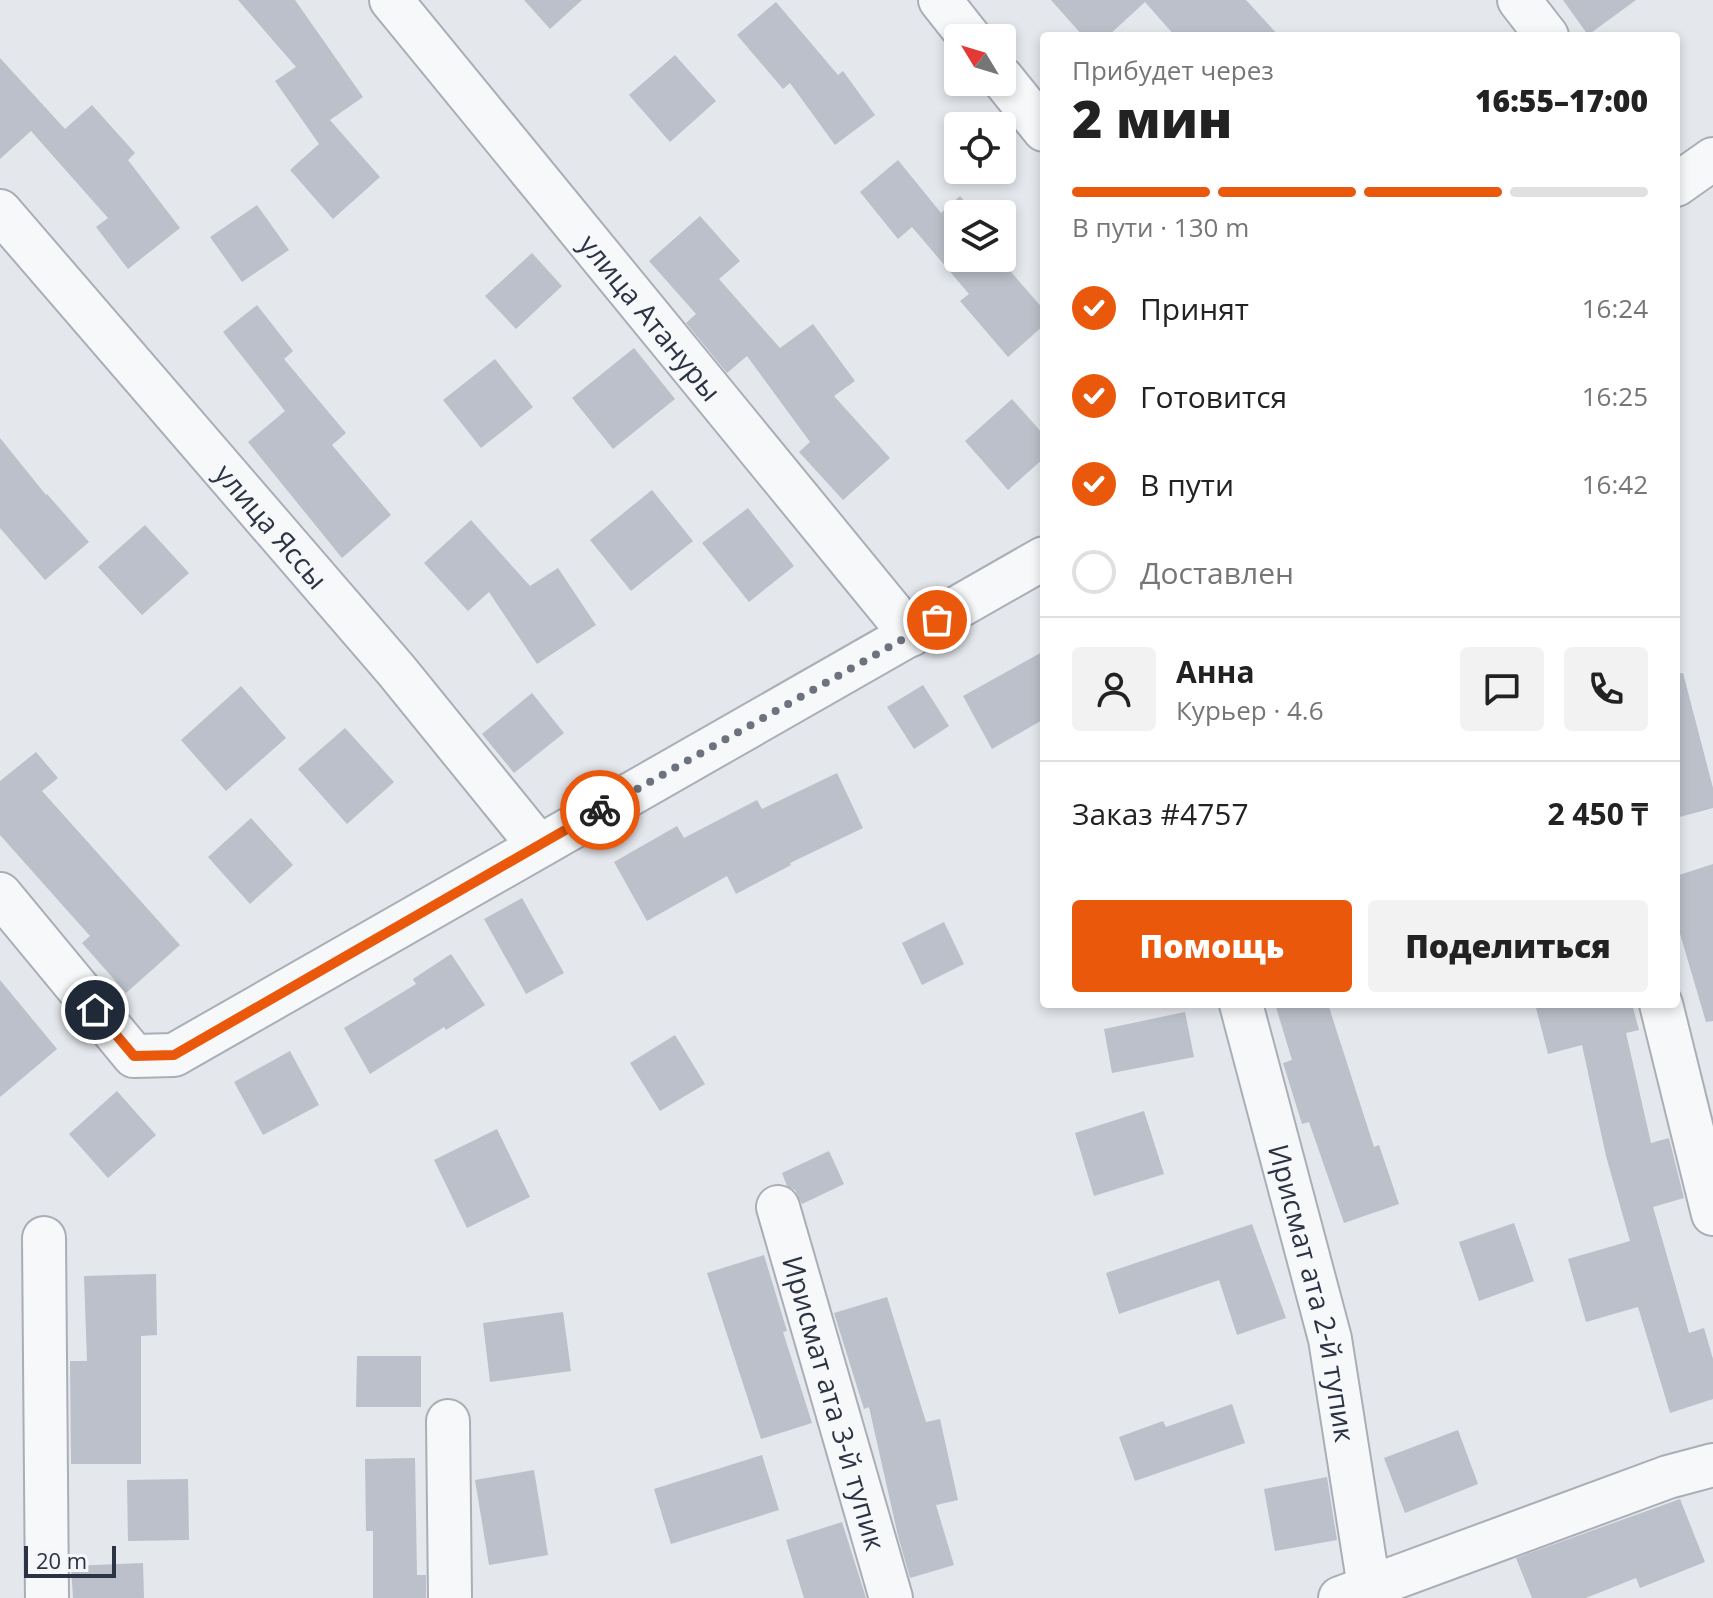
<!DOCTYPE html>
<html lang="ru">
<head>
<meta charset="utf-8">
<style>
  body { margin:0; font-family:"Open Sans",sans-serif; background:#f2f2f2; color:#222; height:100vh; display:flex; flex-direction:column; font-size:30px; white-space:nowrap }
  * { box-sizing:border-box; margin:0 }
  p { font-size:26px; color:#767676 }
  .icon { flex:none; width:44px; height:44px; fill:none; stroke:currentColor; stroke-width:2; stroke-linecap:round; stroke-linejoin:round }
  .map { position:relative; flex:1; overflow:hidden }
  .side { position:absolute; left:1040px; top:32px; width:640px; height:976px; display:flex; flex-direction:column; background:#fff; border-radius:8px; box-shadow:0 4px 12px #0003 }
  .side>* { flex:none }
  .needle { width:52px; rotate:308deg }
  .buttons { position:absolute; left:944px; top:24px; display:grid; gap:16px }
  .buttons a { display:grid; place-items:center; width:72px; height:72px; border-radius:8px; background:#fff; box-shadow:0 4px 12px #0003; font-size:40px }
  .scale { position:absolute; left:24px; bottom:20px; width:92px; box-sizing:border-box; padding-left:8px; border:4px solid #2b3445; border-top:0; font-size:22px; line-height:28px; white-space:nowrap; color:#2b3445; -webkit-text-stroke:6px #f4f6f9; paint-order:stroke }
  .pin { position:absolute; display:grid; place-items:center; width:68px; height:68px; color:#fff; margin:-34px; border:4px solid #fff; border-radius:50%; box-shadow:0 2px 8px #0007 }
  .courier { position:absolute; display:grid; place-items:center; width:80px; height:80px; margin:-40px; border:6px solid #ea580c; border-radius:50%; background:#fff; color:#222; box-shadow:0 2px 10px #0007 }
  .head em { font-style:normal; font-weight:800 }
  .head div { display:flex; flex-direction:column-reverse }
  .head { display:flex; align-items:center; justify-content:space-between; height:136px; padding:0 32px }
  h1 { font-size:52px; font-weight:800; line-height:60px }
  .bar { display:grid; grid-template-columns:repeat(4,1fr); gap:12px 8px; align-content:center; height:96px; padding:0 32px }
  .bar i { height:10px; border-radius:6px; background:#e0e0e0 }
  .bar .on { background:#ea580c }
  .bar p { grid-column:span 4 }
  .line { display:flex; align-items:center; gap:20px; padding:0 32px; border-top:2px solid #e0e0e0 }
  .line div { flex:1 }
  .round { display:grid; place-items:center; flex:none; width:84px; height:84px; border-radius:8px; background:#f2f2f2 }
  ol { padding:0 32px; list-style:none }
  li { display:flex; align-items:center; gap:24px; height:88px }
  li p { margin-inline-start:auto }
  li .icon { padding:8px; border-radius:50%; background:#ea580c; color:#fff; stroke-width:4 }
  li:last-child { color:#767676 }
  li i { width:44px; height:44px; border:4px solid #e0e0e0; border-radius:50% }
  .action { display:flex; gap:16px; margin-top:auto; padding:16px 32px }
  .action a { flex:1; height:92px; border-radius:8px; background:#ea580c; color:#fff; font-size:32px; font-weight:800; line-height:92px; text-align:center }
  .action a+a { background:#f2f2f2; color:#222 }
  .map>svg:first-child { display:block }
  .building { fill:#bbc0ca }
  .lines { fill:none; stroke-linecap:round; stroke-linejoin:round }
  .minor-casing { stroke:#a9aeb7; stroke-width:46 }
  .minor { stroke:#f7f8fa; stroke-width:42 }
  .done { stroke:#6c737f; stroke-width:8; stroke-dasharray:0 14.4 }
  .route { stroke:#ea580c; stroke-width:10 }
  .labels { text-anchor:middle; dominant-baseline:central; stroke-width:6; stroke-linejoin:round; paint-order:stroke }
  .street-label { font-size:28px; fill:#2b3445; stroke:#f4f6f9 }
</style>
</head>
<body>
<div class="map">
<svg width="1713" height="1598" viewBox="0 0 1713 1598">
  <rect width="100%" height="100%" fill="#e4e7ec"/>
  <g class="building">
    <polygon points="238,0 295,0 363,97 330,120 380,177 333,219 290,170 319,144 275,81 296,67"/>
    <polygon points="524,0 582,0 550,29"/>
    <polygon points="1051,0 1246,0 1279,36 1175,36 1145,2 1108,36 1083,36"/>
    <polygon points="1563,0 1636,0 1588,35"/>
    <polygon points="776,2 838,75 843,71 875,115 835,145 790,83 783,89 737,35"/>
    <polygon points="675,55 716,101 670,142 629,95"/>
    <polygon points="0,58 65,129 92,105 135,153 128,160 180,228 128,269 96,227 108,218 31,131 0,159"/>
    <polygon points="898,160 941,213 960,196 975,214 958,214 958,258 999,258 1044,310 1044,325 1008,357 960,301 969,294 912,227 898,239 860,192"/>
    <polygon points="257,205 289,250 242,282 210,237"/>
    <polygon points="700,216 740,261 719,279 780,348 813,324 855,381 834,396 890,458 843,500 799,452 810,442 747,356 727,373 686,323 696,314 649,261"/>
    <polygon points="532,253 562,286 516,329 485,296"/>
    <polygon points="257,305 293,351 284,359 346,433 332,445 391,515 342,558 248,442 285,411 223,332"/>
    <polygon points="634,348 675,399 613,449 572,398"/>
    <polygon points="495,359 533,407 481,448 443,400"/>
    <polygon points="1012,399 1044,435 1044,458 1008,490 965,441"/>
    <polygon points="0,438 46,495 47,494 89,542 45,580 0,528"/>
    <polygon points="652,490 693,541 631,591 590,540"/>
    <polygon points="748,508 794,566 749,602 702,543"/>
    <polygon points="471,520 530,586 558,568 596,625 537,664 489,592 468,611 424,563"/>
    <polygon points="145,525 189,573 142,615 98,567"/>
    <polygon points="1044,651 1044,719 992,749 963,696"/>
    <polygon points="1683,673 1713,788 1713,808 1676,818 1676,674"/>
    <polygon points="923,685 949,726 914,749 887,707"/>
    <polygon points="241,686 286,738 226,791 181,740"/>
    <polygon points="532,693 564,733 514,773 482,734"/>
    <polygon points="345,728 394,782 347,824 298,769"/>
    <polygon points="36,752 58,778 42,791 180,945 126,993 82,943 90,936 0,835 0,781"/>
    <polygon points="837,773 863,828 790,863 791,865 736,894 727,876 647,921 614,862 677,826 684,838 757,800 762,809"/>
    <polygon points="251,818 293,865 250,904 208,857"/>
    <polygon points="1713,864 1713,1021 1706,1022 1676,920 1676,876"/>
    <polygon points="522,898 564,973 526,994 484,919"/>
    <polygon points="944,922 964,964 922,985 902,943"/>
    <polygon points="451,954 485,1005 446,1030 444,1027 370,1074 344,1028 416,984 413,979"/>
    <polygon points="0,980 57,1049 0,1097"/>
    <polygon points="1275,1004 1328,1004 1374,1147 1379,1145 1399,1204 1344,1223 1309,1122 1302,1124 1283,1063 1292,1060"/>
    <polygon points="1535,1004 1632,1004 1639,1030 1626,1033 1651,1143 1669,1138 1684,1198 1653,1207 1689,1333 1704,1328 1713,1359 1713,1399 1670,1413 1638,1307 1586,1322 1568,1259 1630,1241 1606,1156 1582,1045 1548,1054"/>
    <polygon points="1185,1012 1194,1057 1112,1073 1104,1029"/>
    <polygon points="675,1035 705,1084 660,1111 630,1063"/>
    <polygon points="290,1051 319,1105 263,1135 234,1082"/>
    <polygon points="117,1091 156,1135 108,1178 69,1134"/>
    <polygon points="1144,1111 1164,1174 1094,1196 1075,1133"/>
    <polygon points="497,1129 530,1197 467,1228 434,1160"/>
    <polygon points="829,1151 844,1184 802,1204 795,1190 787,1186 782,1173"/>
    <polygon points="1514,1223 1534,1281 1479,1301 1459,1242"/>
    <polygon points="1252,1224 1286,1318 1237,1335 1219,1280 1119,1314 1106,1273"/>
    <polygon points="764,1255 787,1331 783,1332 812,1423 761,1439 707,1273"/>
    <polygon points="156,1274 157,1335 141,1336 141,1464 71,1464 70,1361 87,1361 84,1276"/>
    <polygon points="887,1297 926,1422 940,1419 958,1500 936,1505 954,1565 910,1578 898,1536 869,1407 864,1409 834,1313"/>
    <polygon points="563,1312 571,1371 490,1382 483,1323"/>
    <polygon points="357,1356 421,1356 421,1407 356,1407"/>
    <polygon points="1232,1404 1245,1443 1135,1481 1119,1437 1163,1421 1166,1427"/>
    <polygon points="1458,1430 1478,1484 1405,1513 1384,1458"/>
    <polygon points="762,1455 779,1510 671,1544 654,1489"/>
    <polygon points="415,1458 417,1575 426,1575 426,1598 373,1598 373,1531 366,1531 365,1459"/>
    <polygon points="534,1470 548,1555 489,1565 475,1480"/>
    <polygon points="1327,1477 1337,1540 1275,1551 1264,1489"/>
    <polygon points="188,1479 189,1540 128,1541 127,1480"/>
    <polygon points="1680,1499 1705,1562 1640,1588 1636,1578 1586,1598 1532,1598 1516,1558"/>
    <polygon points="842,1522 866,1598 804,1598 786,1540"/>
    <polygon points="143,1563 144,1598 73,1598 71,1566"/>
  </g>
  <g class="lines">
    <g class="minor-casing">
      <g id="minor">
        <path id="s1" d="M391 0 911 635"/>
        <polyline points="940,0 970,38"/>
        <polyline points="1519,0 1547,36"/>
        <polyline points="1002,78 1044,130"/>
        <polyline points="1676,185 1713,159"/>
        <path id="s2" d="M0 211 396 670 538 845"/>
        <polyline points="0,894 134,1056 174,1055 1044,558"/>
        <path id="s3" d="M1241 1004 1330 1339 1369 1587"/>
        <polyline points="1661,1004 1713,1214"/>
        <path id="s4" d="M778 1207 891 1598"/>
        <polyline points="44,1238 47,1598"/>
        <polyline points="448,1421 450,1598"/>
        <polyline points="1340,1598 1668,1477 1713,1465"/>
      </g>
    </g>
    <use href="#minor" class="minor"/>
  </g>
  <g class="lines">
    <polyline class="done" points="600,810 937,620"/>
    <polyline class="route" points="95,1010 134,1056 174,1055 600,810"/>
  </g>
  <g class="labels">
    <g class="street-label">
      <text stroke="none"><textPath href="#s1" startOffset="410">улица Атануры</textPath></text>
      <text stroke="none"><textPath href="#s2" startOffset="416">улица Яссы</textPath></text>
      <text stroke="none"><textPath href="#s3" startOffset="298">Ирисмат ата 2-й тупик</textPath></text>
      <text stroke="none"><textPath href="#s4" startOffset="204">Ирисмат ата 3-й тупик</textPath></text>
    </g>
  </g>
</svg>
<div class="buttons">
<a><svg class="needle" viewBox="-14 -14 28 28"><path d="M0-13l5 13h-10z" fill="#e53935"/><path d="M0 13l5-13h-10z" fill="#767676"/></svg></a>
<a><svg class="icon" aria-label="locate" viewBox="0 0 24 24"><circle cx="12" cy="12" r="6"/><path d="M12 2v4M12 18v4M2 12h4M18 12h4"/></svg></a>
<a><svg class="icon" aria-label="layers" viewBox="0 0 24 24"><path d="M12 4l9 5-9 5-9-5zM3 14l9 5 9-5"/></svg></a>
</div>
<div class="scale">20 m</div>
<div class="pin" style="left:937px;top:620px;background:#ea580c"><svg class="icon" aria-label="bag" viewBox="0 0 24 24"><path d="M5 8h14l-1 12H6zM9 8a3 3 0 0 1 6 0"/></svg></div>
<div class="pin" style="left:95px;top:1010px;background:#1f2937"><svg class="icon" aria-label="home" viewBox="0 0 24 24"><path d="M3 11l9-7 9 7M6 9v11h12V9"/></svg></div>
<div class="courier" style="left:600px;top:810px"><svg class="icon" aria-label="bike" viewBox="0 0 24 24"><circle cx="6" cy="16" r="4"/><circle cx="18" cy="16" r="4"/><path d="M6 16l4-8h5l3 8M10 8l3 8H6M13 5h3"/></svg></div>
<section class="side">
<div class="head"><div><h1>2 мин</h1><p>Прибудет через</p></div><em>16:55–17:00</em></div>
<div class="bar"><i class="on"></i><i class="on"></i><i class="on"></i><i></i><p>В пути · 130 m</p></div>
<ol>
<li><svg class="icon" aria-label="check" viewBox="0 0 24 24"><path d="M5 12l5 5 9-10"/></svg>Принят<p>16:24</p></li>
<li><svg class="icon" aria-label="check" viewBox="0 0 24 24"><path d="M5 12l5 5 9-10"/></svg>Готовится<p>16:25</p></li>
<li><svg class="icon" aria-label="check" viewBox="0 0 24 24"><path d="M5 12l5 5 9-10"/></svg>В пути<p>16:42</p></li>
<li><i></i>Доставлен</li>
</ol>
<div class="line" style="height:144px"><a class="round"><svg class="icon" aria-label="person" viewBox="0 0 24 24"><circle cx="12" cy="8" r="4"/><path d="M4 21q1-7 8-7t8 7"/></svg></a><div><b>Анна</b><p>Курьер · 4.6</p></div><a class="round"><svg class="icon" aria-label="chat" viewBox="0 0 24 24"><path d="M4 5h16v11H9l-5 4z"/></svg></a><a class="round"><svg class="icon" aria-label="phone" viewBox="0 0 24 24"><path d="M5 4h4l2 5-3 2q2 4 5 5l2-3 5 2v4C11 20 4 13 5 4z"/></svg></a></div>
<div class="line" style="height:104px"><div>Заказ #4757</div><b>2 450 ₸</b></div>
<div class="action"><a>Помощь</a><a>Поделиться</a></div>
</section>
</div>
</body>
</html>
